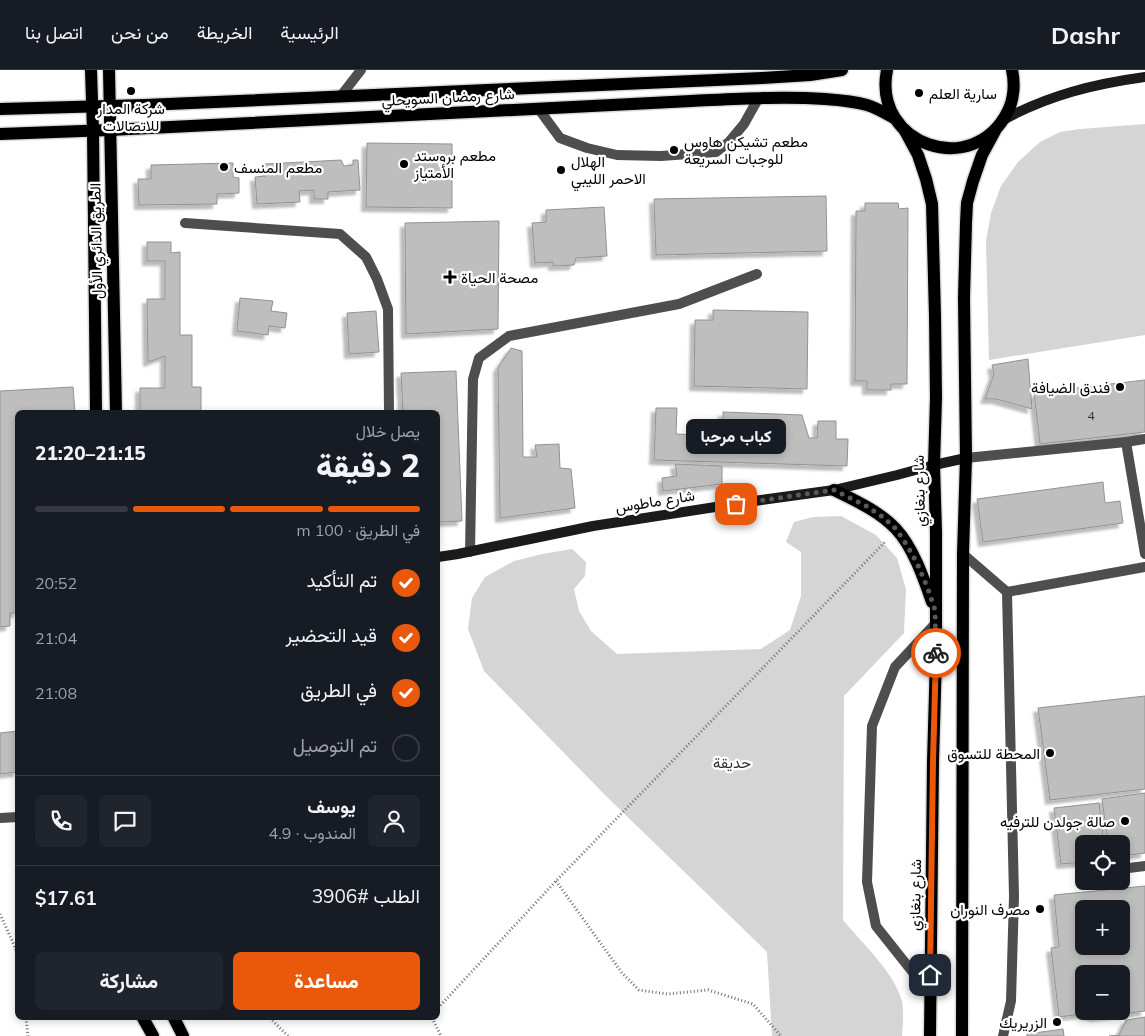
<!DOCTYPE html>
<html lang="ar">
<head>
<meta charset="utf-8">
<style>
  body { margin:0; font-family:Mulish,Vazirmatn,sans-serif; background:#20242c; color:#f1f3f6; direction:rtl; height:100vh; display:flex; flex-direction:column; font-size:19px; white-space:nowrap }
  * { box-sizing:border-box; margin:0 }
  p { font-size:16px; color:#9ea1a6 }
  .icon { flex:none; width:28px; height:28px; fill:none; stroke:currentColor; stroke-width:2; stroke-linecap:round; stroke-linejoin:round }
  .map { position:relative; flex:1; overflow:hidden; direction:ltr }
  .details { position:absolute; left:15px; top:340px; width:425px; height:610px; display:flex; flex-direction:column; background:#171b24; border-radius:8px; box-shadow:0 2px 8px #0003; direction:rtl }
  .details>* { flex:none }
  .controls { position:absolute; left:1075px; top:765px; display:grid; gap:10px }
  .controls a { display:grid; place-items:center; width:55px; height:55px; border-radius:8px; background:#171b24; box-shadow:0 2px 8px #0003; font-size:25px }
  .pin { position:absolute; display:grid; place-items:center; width:42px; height:42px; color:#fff; margin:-21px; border-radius:10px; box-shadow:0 2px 8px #0006 }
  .courier { position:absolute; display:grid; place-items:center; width:50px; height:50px; margin:-25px; border:4px solid #ea580c; border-radius:50%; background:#fff; color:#222; box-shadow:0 1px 6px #0007 }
  .bubble { position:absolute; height:35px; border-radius:8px; background:#171b24; box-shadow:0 2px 8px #0003; font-size:16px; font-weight:800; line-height:35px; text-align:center; direction:rtl }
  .overview em { font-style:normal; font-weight:800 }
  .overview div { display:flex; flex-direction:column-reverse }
  .overview { display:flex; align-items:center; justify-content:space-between; height:85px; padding:0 20px }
  h1 { font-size:32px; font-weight:800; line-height:38px }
  .bar { display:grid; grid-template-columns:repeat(4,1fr); gap:8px 5px; align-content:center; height:60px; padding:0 20px }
  .bar i { height:6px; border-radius:4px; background:#363941 }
  .bar .selected { background:#ea580c }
  .bar p { grid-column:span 4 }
  .line { display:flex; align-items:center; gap:12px; padding:0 20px; border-top:1px solid #363941 }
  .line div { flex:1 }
  .round { display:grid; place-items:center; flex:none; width:52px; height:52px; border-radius:8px; background:#20242c }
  ol { padding:0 20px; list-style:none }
  li { display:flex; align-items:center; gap:15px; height:55px }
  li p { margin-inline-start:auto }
  li .icon { padding:5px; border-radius:50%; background:#ea580c; color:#fff; stroke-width:4 }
  li:last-child { color:#9ea1a6 }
  li i { width:28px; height:28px; border:2px solid #363941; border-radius:50% }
  .button { display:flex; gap:10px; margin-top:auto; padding:10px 20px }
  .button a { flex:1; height:58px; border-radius:8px; background:#ea580c; color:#fff; font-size:20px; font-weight:800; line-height:58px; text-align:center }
  .button a+a { background:#20242c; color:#f1f3f6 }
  header { display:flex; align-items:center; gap:30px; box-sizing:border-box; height:70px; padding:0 25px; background:#171b24; border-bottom:1px solid #363941 }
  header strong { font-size:24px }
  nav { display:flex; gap:28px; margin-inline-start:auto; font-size:18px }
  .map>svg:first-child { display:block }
  .green { fill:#d5d5d5 }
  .building { fill:#bebebe; stroke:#929292; fill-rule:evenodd; filter:url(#shadow) }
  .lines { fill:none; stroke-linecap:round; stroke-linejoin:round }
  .primary-casing { stroke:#dbdbdb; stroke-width:15 }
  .path { stroke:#707070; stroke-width:3; stroke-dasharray:1 2.5; stroke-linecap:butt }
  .lane { stroke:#4e4e4e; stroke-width:10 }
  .street { stroke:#4e4e4e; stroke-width:10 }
  .secondary { stroke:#1b1b1b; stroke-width:10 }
  .primary { stroke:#000; stroke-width:12 }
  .done { stroke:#595959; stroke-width:5; stroke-dasharray:0 9 }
  .route { stroke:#ea580c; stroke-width:6 }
  .poi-dot { fill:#000; stroke:#fff; stroke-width:2 }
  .labels { text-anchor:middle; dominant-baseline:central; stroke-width:4.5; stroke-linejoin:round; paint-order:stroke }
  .number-label { font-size:12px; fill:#303030 }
  .poi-label { font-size:15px; fill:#000; stroke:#fff; text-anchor:start }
  .street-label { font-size:15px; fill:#000; stroke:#fff }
  .park-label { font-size:15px; fill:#2c2c2c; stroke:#fff }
</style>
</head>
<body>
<header>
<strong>Dashr</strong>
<nav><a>الرئيسية</a><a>الخريطة</a><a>من نحن</a><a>اتصل بنا</a></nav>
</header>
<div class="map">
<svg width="1145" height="966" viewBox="0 0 1145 966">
  <defs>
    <filter id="shadow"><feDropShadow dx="-4.5" dy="4.5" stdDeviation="1" flood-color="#0004"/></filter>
  </defs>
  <rect width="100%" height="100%" fill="#fff"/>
  <g class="green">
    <polygon points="1145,54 1145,265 989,290 986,171 991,143 1001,116 1018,92 1040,72 1060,62 1080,59"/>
    <path d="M841 446 876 465 897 488 906 519 904 563 844 626 843 850C862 873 894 902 902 931 904 942 903 955 902 966H772L767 882 607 727 484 601 468 559 472 528 485 507 514 491 542 484 572 479 586 492 585 506 574 519 579 541 591 561 617 584 761 579 790 560 801 526V482L786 472 794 452 813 447Z"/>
  </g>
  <g class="building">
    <polygon points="367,73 452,74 452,138 366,137"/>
    <polygon points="341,90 344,96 353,95 353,90 358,90 360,120 328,122 328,129 314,129 314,120 299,121 300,132 257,134 255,107 266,106 265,94"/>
    <polygon points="233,93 233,107 239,108 239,123 217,124 217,134 139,135 138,109 151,109 151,95"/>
    <polygon points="826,126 827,181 656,185 654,129"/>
    <polygon points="865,133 898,133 899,139 908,138 907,314 891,314 891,320 867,320 867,311 855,311 856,141 865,141"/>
    <polygon points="604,137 607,186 576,188 574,195 553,196 553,192 535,193 532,153 546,152 546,140"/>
    <polygon points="499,151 498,259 406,264 405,153"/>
    <polygon points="147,172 171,172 171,183 180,182 180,265 192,265 192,317 201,317 201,342 140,342 140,318 165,318 165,286 148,292 147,229 165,229 165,191 147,191"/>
    <polygon points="240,228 273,231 271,241 287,243 285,258 269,256 268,265 237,261"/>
    <polygon points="713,240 808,242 807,319 694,316 695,250 713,250"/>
    <polygon points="376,241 379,282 349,284 347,243"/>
    <polygon points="511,278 522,281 523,387 537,387 535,375 559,374 560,398 571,399 575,438 500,448 498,298"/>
    <polygon points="1028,289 1032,339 996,329 985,329 994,304 992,295"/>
    <polygon points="456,301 462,451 438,452 438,342 403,342 401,303"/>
    <polygon points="1145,310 1145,362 1040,374 1034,323"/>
    <polygon points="73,317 75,342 18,342 18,543 10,543 10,556 0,557 0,321"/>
    <polygon points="656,338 677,338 676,364 723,366 723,342 802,345 809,368 817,368 818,351 836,351 836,369 848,369 847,396 654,390"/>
    <polygon points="675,394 722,396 722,414 663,421 662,408 677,406"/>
    <polygon points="1103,412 1105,433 1120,431 1123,453 983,472 977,429"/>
    <polygon points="1145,626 1145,719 1050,730 1038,638"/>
    <polygon points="18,661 18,702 0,704 0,663"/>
    <polygon points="1145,723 1145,783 1121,786 1121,774 1108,774 1102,729"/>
    <polygon points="1099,733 1104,774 1084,774 1084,792 1061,794 1054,738"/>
    <path d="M1145 816V941L1096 947 1082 944 1059 947 1051 878 1059 877 1054 825ZM1084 839H1121V876H1084ZM1084 904H1121V941H1084Z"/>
    <polygon points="1145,947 1145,966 1109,966 1119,965 1126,950"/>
    <polygon points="1063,959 1064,966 1027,966 1027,964"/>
  </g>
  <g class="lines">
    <g class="primary-casing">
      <g id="primary">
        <polyline points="91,0 93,61 96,342"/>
        <polyline points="109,0 116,342"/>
        <path d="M887 0C872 75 974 110 1008 41 1014 29 1015 13 1012 0"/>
        <polyline points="0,39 145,35 762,8 810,5 842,0"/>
        <polyline points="905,61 918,85 926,109 932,134 935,246 936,328 934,395 936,462 936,587 933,692 930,966"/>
        <path d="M0 64 110 60 691 31C736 29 781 26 825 29 839 30 853 31 867 35 877 38 885 43 894 48"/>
        <path d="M834 420C856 431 879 441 896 459 913 477 924 509 932 532"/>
        <polyline points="143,948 153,966"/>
        <polyline points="174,948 183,966"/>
        <polyline points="962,966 963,484 966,388 964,228 966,153 967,133 973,111 982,85 995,61"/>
      </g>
    </g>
    <g class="path">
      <polyline points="556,811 622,903 639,920 667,924 708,920 753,934 781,966"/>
      <polyline points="0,844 15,877 18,890"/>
      <polyline points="438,938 556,811 886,471"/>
      <polyline points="26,948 28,966"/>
      <polyline points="270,948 288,966"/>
      <polyline points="432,948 441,966"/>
    </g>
    <g class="lane">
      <polyline points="340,27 361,0"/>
      <polyline points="538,38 560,68 587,78 617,85 661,86 716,82 729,72 744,54 758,29"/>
      <polyline points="963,484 1007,522 1014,826 1011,931 1003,966"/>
      <polyline points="1007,522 1145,497"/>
      <polyline points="930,924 876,856 867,812 872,656 895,597 936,553"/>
    </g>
    <g class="street">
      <polyline points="185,153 340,164 366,187 377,209 388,239 389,342"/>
      <polyline points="1126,372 1145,484"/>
      <polyline points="966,388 1126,372 1145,369"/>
      <polyline points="470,482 473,309 479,288 509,266 679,234 757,204"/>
      <polyline points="0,748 18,747"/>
      <polyline points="1121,799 1145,796"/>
    </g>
    <g class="secondary">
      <path d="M1003 50C1049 25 1094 14 1145 7"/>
      <polyline points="438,487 458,484 593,456 754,431 834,420 897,405 934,395 966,388"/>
    </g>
    <use href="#primary" class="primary"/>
  </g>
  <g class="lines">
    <polyline class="done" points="736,434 834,420 866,436 883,447 897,460 908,477 917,493 928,519 935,540 936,583"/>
    <polyline class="route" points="930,905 933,692 936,583"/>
  </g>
  <g class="poi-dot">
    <circle cx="131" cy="21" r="5"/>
    <circle cx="919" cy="23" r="5"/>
    <circle cx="674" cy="80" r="5"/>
    <circle cx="404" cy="94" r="5"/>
    <circle cx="224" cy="97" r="5"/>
    <circle cx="561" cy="100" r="5"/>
    <path d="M447.5 199.5h5v5h5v5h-5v5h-5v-5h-5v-5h5z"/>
    <circle cx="1120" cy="317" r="5"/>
    <circle cx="1050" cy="683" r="5"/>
    <circle cx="1125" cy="751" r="5"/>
    <circle cx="1040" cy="839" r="5"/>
    <circle cx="1057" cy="952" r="5"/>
  </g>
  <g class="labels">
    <g class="number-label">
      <text x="1091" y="345">4</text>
    </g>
    <g class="poi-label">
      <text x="929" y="23">سارية العلم</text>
      <text x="131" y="38" text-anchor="middle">شركة المدار<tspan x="131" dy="17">للاتصالات</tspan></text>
      <text x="684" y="71">مطعم تشيكن هاوس<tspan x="684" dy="17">للوجبات السريعة</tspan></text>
      <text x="414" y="85">مطعم بروستد<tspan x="414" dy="17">الأمتياز</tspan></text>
      <text x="571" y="91">الهلال<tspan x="571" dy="17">الاحمر الليبي</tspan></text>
      <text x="234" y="97">مطعم المنسف</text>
      <text x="461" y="207">مصحة الحياة</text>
      <text x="1110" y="317" text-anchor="end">فندق الضيافة</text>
      <text x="1040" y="683" text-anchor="end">المحطة للتسوق</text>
      <text x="1115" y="751" text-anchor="end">صالة جولدن للترفيه</text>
      <text x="1030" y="839" text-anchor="end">مصرف النوران</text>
      <text x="1047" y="952" text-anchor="end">الزريريك</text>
    </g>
    <g class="street-label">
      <text transform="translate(448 27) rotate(-3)">شارع رمضان السويحلي</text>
      <text transform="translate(96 171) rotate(-91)">الطريق الدائري الأول</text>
      <text transform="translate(919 421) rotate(-91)">شارع بنغازي</text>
      <text transform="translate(655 431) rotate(-9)">شارع ماطوس</text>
      <text transform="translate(915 825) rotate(-89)">شارع بنغازي</text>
    </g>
    <g class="park-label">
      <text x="732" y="692">حديقة</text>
    </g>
  </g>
</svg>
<div class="controls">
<a><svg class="icon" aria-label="locate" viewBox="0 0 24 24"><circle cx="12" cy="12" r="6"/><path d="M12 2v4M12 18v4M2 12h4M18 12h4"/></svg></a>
<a>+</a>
<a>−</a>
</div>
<div class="pin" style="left:736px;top:434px;background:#ea580c"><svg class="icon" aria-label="bag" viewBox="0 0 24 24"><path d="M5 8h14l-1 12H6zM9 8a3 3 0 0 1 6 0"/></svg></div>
<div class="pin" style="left:930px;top:905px;background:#1f2937"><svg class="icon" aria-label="home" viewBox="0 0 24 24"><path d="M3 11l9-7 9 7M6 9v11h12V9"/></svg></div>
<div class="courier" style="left:936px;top:583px"><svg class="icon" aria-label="bike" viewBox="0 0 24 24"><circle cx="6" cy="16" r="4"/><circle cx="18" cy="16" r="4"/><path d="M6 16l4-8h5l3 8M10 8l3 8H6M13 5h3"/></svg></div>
<div class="bubble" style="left:686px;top:349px;width:100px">كباب مرحبا</div>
<section class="details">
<div class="overview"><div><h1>2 دقيقة</h1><p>يصل خلال</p></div><em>21:15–21:20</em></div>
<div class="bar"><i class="selected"></i><i class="selected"></i><i class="selected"></i><i></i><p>في الطريق · 100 m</p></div>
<ol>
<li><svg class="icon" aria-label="check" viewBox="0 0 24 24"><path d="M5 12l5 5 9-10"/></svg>تم التأكيد<p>20:52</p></li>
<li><svg class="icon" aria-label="check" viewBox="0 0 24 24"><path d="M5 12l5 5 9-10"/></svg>قيد التحضير<p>21:04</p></li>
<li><svg class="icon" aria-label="check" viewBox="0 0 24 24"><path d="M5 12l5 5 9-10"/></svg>في الطريق<p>21:08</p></li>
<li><i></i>تم التوصيل</li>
</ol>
<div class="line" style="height:90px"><a class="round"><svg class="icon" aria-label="person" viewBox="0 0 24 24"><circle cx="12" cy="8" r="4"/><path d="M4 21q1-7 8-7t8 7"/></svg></a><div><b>يوسف</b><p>المندوب · 4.9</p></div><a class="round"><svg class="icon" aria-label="chat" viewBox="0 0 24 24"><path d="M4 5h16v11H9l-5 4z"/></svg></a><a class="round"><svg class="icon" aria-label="phone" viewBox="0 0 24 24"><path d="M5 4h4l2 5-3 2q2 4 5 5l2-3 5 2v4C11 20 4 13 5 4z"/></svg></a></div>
<div class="line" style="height:65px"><div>الطلب #3906</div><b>$17.61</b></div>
<div class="button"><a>مساعدة</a><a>مشاركة</a></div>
</section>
</div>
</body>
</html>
